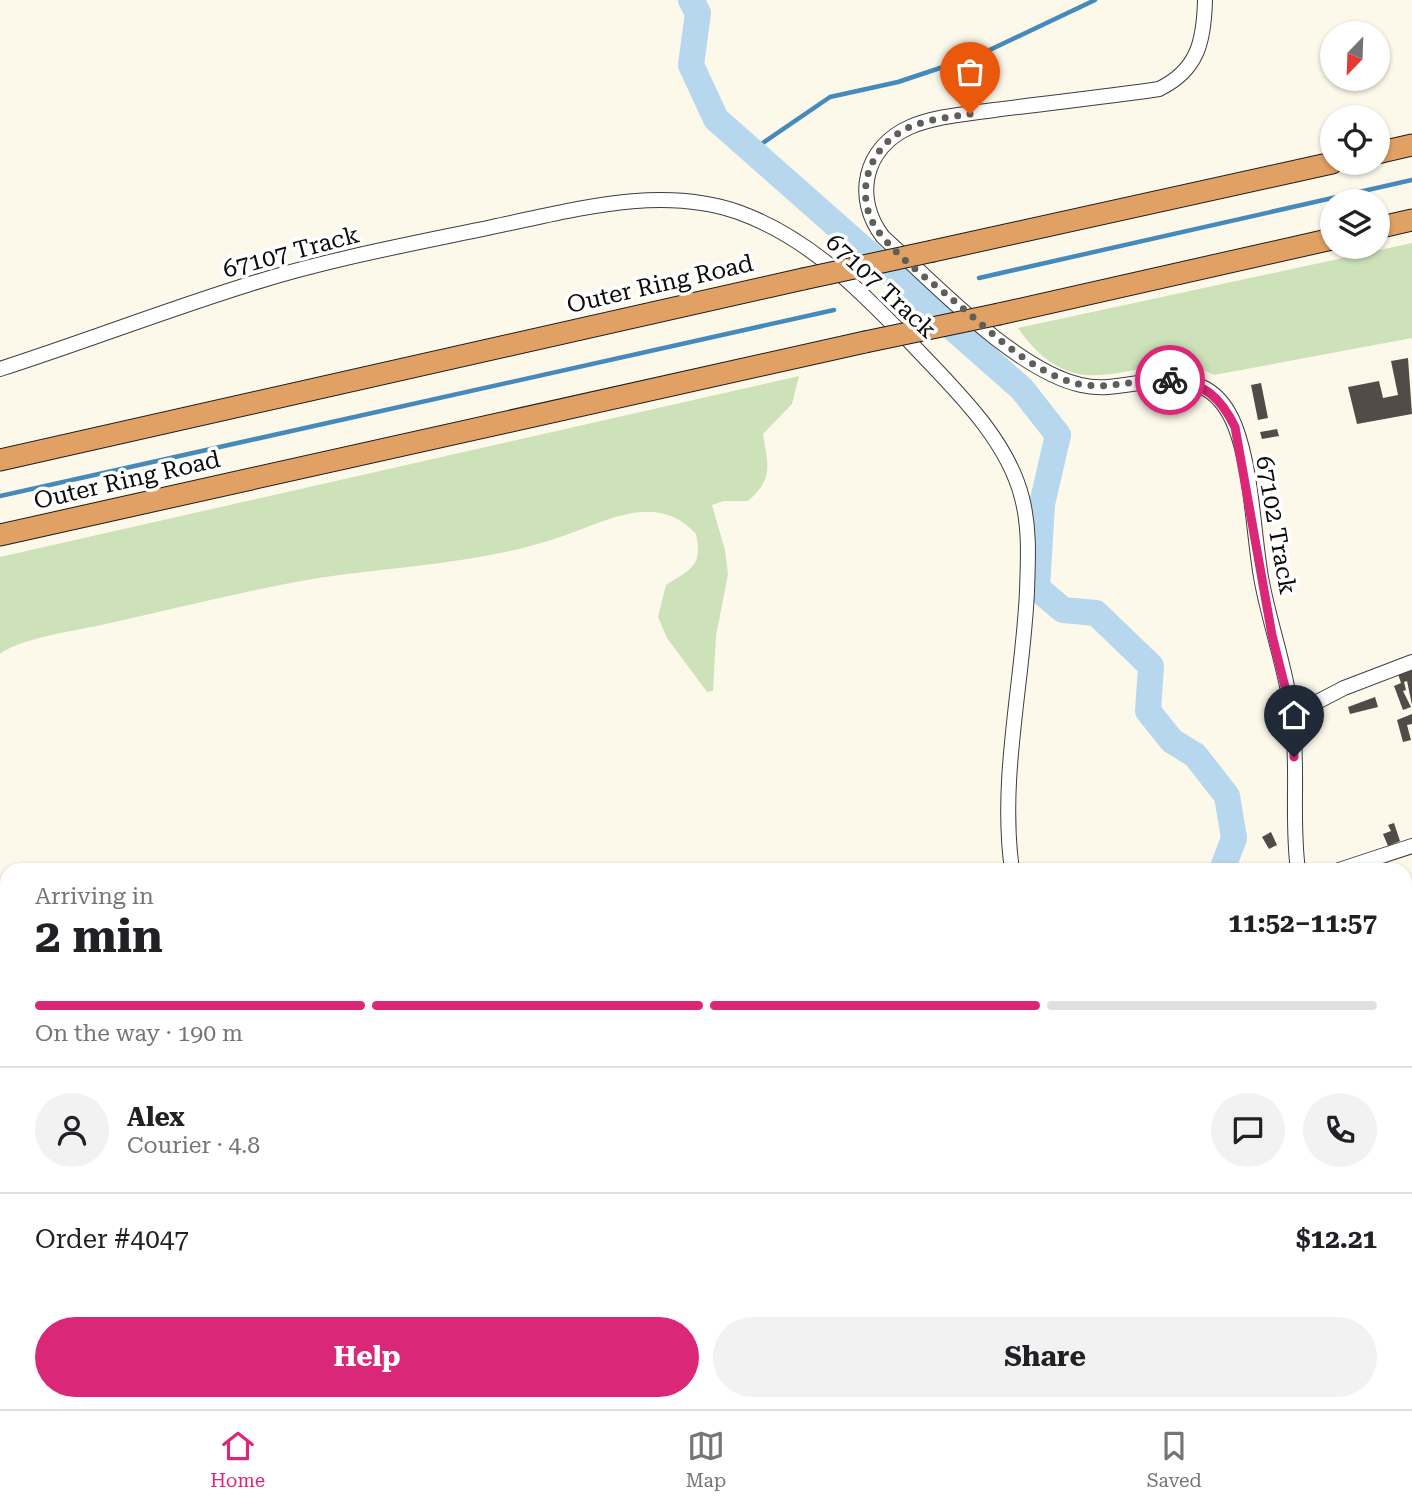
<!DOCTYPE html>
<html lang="en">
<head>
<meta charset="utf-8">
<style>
  body { margin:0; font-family:"Roboto Serif",serif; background:#f2f2f2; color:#202124; height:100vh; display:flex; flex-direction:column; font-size:26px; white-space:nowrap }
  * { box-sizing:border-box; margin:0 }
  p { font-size:23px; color:#757577 }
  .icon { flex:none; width:38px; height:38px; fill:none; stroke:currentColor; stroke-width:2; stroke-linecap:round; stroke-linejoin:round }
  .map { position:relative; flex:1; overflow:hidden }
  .details { position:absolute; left:0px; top:863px; width:1412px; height:548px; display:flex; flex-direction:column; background:#fff; border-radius:21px 21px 0 0; box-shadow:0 2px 5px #0004 }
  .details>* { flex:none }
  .needle { width:46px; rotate:203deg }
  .buttons { position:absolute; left:1320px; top:21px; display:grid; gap:14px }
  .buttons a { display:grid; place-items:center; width:70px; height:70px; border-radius:50%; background:#fff; box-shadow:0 2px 5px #0004; font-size:35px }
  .pin { position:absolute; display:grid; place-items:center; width:60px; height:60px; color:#fff; margin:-72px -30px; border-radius:50% 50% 50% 0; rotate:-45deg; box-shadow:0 0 7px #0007 }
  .pin .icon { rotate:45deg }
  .courier { position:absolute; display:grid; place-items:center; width:70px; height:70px; margin:-35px; border:5px solid #db2777; border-radius:50%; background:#fff; color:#222; box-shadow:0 2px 9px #0007 }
  .overview em { font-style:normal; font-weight:700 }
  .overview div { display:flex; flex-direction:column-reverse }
  .overview { display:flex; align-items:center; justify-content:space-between; height:119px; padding:0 35px }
  h1 { font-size:46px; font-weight:700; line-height:52px }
  .bar { display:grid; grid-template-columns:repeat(4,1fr); gap:10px 7px; align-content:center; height:84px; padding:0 35px }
  .bar i { height:9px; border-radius:5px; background:#e0e0e0 }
  .bar .active { background:#db2777 }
  .bar p { grid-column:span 4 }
  .line { display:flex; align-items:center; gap:18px; padding:0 35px; border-top:2px solid #e0e0e0 }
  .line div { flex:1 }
  .round { display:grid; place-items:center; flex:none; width:74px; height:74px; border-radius:37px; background:#f2f2f2 }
  .cta { display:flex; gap:14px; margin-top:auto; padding:14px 35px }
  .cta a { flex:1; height:80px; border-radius:42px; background:#db2777; color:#fff; font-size:28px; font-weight:700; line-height:80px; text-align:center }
  .cta a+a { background:#f2f2f2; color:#202124 }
  .tab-bar { display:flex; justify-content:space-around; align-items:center; height:98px; border-top:2px solid #e0e0e0; background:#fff; font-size:19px; color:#757577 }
  .tab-bar a { display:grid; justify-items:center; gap:4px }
  .tab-bar .active { color:#db2777 }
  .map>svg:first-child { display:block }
  .green { fill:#cde2b9 }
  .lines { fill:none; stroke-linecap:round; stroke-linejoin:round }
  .stream { stroke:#4689bb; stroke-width:4.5 }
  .river { stroke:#b6d7ed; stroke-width:26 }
  .building { fill:#524c48 }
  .minor-casing { stroke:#3e3e3e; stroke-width:16 }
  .highway-casing { stroke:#1c1c1c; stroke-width:23 }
  .minor { stroke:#fff; stroke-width:14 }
  .highway { stroke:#e1a064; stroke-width:21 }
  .highway-bridge-casing { stroke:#1c1c1c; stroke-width:23; stroke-linecap:butt }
  .highway-bridge { stroke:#e1a064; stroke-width:21 }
  .done { stroke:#5f5e59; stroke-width:7; stroke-dasharray:0 12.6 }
  .route { stroke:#db2777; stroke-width:9 }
  .labels { text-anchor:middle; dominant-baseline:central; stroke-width:7; stroke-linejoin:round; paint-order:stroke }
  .street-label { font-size:24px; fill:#0b0b0b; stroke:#fff }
</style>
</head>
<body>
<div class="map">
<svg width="1412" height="1409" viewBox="0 0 1412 1409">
  <rect width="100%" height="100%" fill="#fcf9eb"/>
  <g class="green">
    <path d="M1412 243V338L1214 375C1143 338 1085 424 1018 328Z"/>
    <path d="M799 376 792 404 763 434C768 466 774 478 748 501H724L712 505 725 550 728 574 716 636 713 691 707 692 667 638 658 617 666 585C691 569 703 566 696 534 657 490 605 522 560 537 482 564 399 566 319 578 246 590 174 609 101 625 75 631 20 638 0 654V557Z"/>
    <polygon points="905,1404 1405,1404 1410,1409 906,1409"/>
  </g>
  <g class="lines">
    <g class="stream">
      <polyline points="751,151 830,97 898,82 979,55 1095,0"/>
      <polyline points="979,278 1412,180"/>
      <polyline points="910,292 929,289"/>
      <polyline points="0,496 834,310"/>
      <polyline points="1269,1404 1274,1407 1290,1404"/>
      <polyline points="1293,1404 1312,1409"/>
    </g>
    <g class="river">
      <polyline points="691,0 698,13 691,65 716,119 1022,389 1058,435 1042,504 1037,588 1063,610 1096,613 1151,666 1148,711 1172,741 1195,755 1227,796 1234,838 1222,870"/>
      <polyline points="1191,1409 1193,1404"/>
    </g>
  </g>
  <g class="building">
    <polygon points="1408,358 1412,414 1357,424 1348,387 1379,381 1383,398 1398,395 1391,361"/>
    <polygon points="1261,383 1268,418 1258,420 1251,385"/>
    <polygon points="1277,429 1279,436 1262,439 1260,432"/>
    <polygon points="1412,670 1412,705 1407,681 1404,682 1406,690 1403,691 1411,707 1403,710 1394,686 1401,683 1398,674"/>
    <polygon points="1375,697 1378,707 1350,714 1348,707"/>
    <polygon points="1412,714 1412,724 1407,725 1411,740 1403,742 1397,720"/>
    <polygon points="1394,823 1400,841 1388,846 1383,834 1391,831 1388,825"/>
    <polygon points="1271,832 1277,845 1269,849 1262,837"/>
  </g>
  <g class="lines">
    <g class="minor-casing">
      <g id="minor">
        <path d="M1205 0C1204 41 1198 70 1159 89 1104 97 1049 103 994 110 967 114 936 116 910 127 864 147 853 198 883 237 934 283 1015 370 1081 385 1122 395 1167 366 1206 389 1220 397 1229 411 1235 426 1252 470 1253 530 1261 577 1269 623 1287 670 1292 716 1299 767 1291 819 1298 870"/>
        <path d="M0 369C84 342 166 310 250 284 329 259 411 244 492 227 570 211 660 184 738 212 808 237 859 289 910 342 951 386 1007 437 1022 498 1030 529 1028 560 1027 591 1023 683 999 778 1012 870"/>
        <polyline points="1292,715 1344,688 1412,662"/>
        <polyline points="1339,870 1412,846"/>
        <polyline points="1405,1003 1412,1013"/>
        <polyline points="881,1404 884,1409"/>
        <polyline points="1351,1404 1353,1409"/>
        <polyline points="815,1409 825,1404"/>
      </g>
    </g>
    <g class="highway-casing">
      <g id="highway">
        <polyline points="1377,153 1412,145"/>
        <polyline points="1377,228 1412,220"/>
        <polyline points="933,251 1332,163"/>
        <polyline points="999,314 1332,239"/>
        <polyline points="0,460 803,279"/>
        <polyline points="0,535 865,342"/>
      </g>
    </g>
    <use href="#minor" class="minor"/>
    <use href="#highway" class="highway"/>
    <g class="highway-bridge-casing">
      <g id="highway-bridge">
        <polyline points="803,279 933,251"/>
        <polyline points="865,342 999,314"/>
      </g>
    </g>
    <use href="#highway-bridge" class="highway-bridge"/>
  </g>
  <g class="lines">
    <path class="done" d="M970 114C951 117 930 119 912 126 870 143 851 193 878 231 897 257 928 279 953 300 987 328 1022 364 1065 380 1101 394 1133 378 1170 380"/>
    <path class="route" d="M1170 380C1204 382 1221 398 1235 427L1272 635 1292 715 1294 757"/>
  </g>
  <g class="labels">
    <g class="street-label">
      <text transform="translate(291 252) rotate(-15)">67107 Track</text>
      <text transform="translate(660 284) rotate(-13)">Outer Ring Road</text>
      <text transform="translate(881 286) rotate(43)">67107 Track</text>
      <text transform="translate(127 480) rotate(-13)">Outer Ring Road</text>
      <text transform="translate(1276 525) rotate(80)">67102 Track</text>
    </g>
  </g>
</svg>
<div class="buttons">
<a><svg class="needle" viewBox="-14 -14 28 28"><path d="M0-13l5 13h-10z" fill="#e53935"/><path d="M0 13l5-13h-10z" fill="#757577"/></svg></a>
<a><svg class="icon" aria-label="locate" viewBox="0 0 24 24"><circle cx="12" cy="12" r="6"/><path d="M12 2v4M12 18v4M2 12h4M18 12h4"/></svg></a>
<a><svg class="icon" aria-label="layers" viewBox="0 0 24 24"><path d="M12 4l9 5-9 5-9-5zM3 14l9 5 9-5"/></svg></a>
</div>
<div class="pin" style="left:970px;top:114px;background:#ea580c"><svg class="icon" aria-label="bag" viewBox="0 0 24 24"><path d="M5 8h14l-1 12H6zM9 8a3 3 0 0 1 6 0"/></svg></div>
<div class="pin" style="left:1294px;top:757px;background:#1f2937"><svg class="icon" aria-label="home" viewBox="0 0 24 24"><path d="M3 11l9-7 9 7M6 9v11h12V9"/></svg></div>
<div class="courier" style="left:1170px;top:380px"><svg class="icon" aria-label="bike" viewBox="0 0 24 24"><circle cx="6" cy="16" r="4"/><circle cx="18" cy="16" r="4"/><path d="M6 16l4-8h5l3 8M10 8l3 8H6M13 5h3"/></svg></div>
<section class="details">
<div class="overview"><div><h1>2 min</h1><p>Arriving in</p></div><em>11:52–11:57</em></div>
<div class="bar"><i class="active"></i><i class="active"></i><i class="active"></i><i></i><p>On the way · 190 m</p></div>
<div class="line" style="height:126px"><a class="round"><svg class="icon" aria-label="person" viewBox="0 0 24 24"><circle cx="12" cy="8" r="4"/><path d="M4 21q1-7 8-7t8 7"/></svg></a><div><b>Alex</b><p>Courier · 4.8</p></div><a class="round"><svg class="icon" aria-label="chat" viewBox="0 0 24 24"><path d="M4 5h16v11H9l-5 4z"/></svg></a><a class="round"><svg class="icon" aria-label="phone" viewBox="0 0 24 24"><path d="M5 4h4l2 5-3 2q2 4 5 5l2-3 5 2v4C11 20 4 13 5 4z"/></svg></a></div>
<div class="line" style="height:91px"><div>Order #4047</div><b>$12.21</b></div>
<div class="cta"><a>Help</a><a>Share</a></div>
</section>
</div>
<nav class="tab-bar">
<a class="active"><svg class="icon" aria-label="home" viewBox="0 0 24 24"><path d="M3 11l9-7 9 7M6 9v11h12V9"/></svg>Home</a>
<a><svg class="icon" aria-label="map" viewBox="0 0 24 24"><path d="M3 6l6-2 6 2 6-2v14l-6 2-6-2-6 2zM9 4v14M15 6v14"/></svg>Map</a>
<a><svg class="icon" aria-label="saved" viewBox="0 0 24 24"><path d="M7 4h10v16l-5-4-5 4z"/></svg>Saved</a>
</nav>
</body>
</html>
